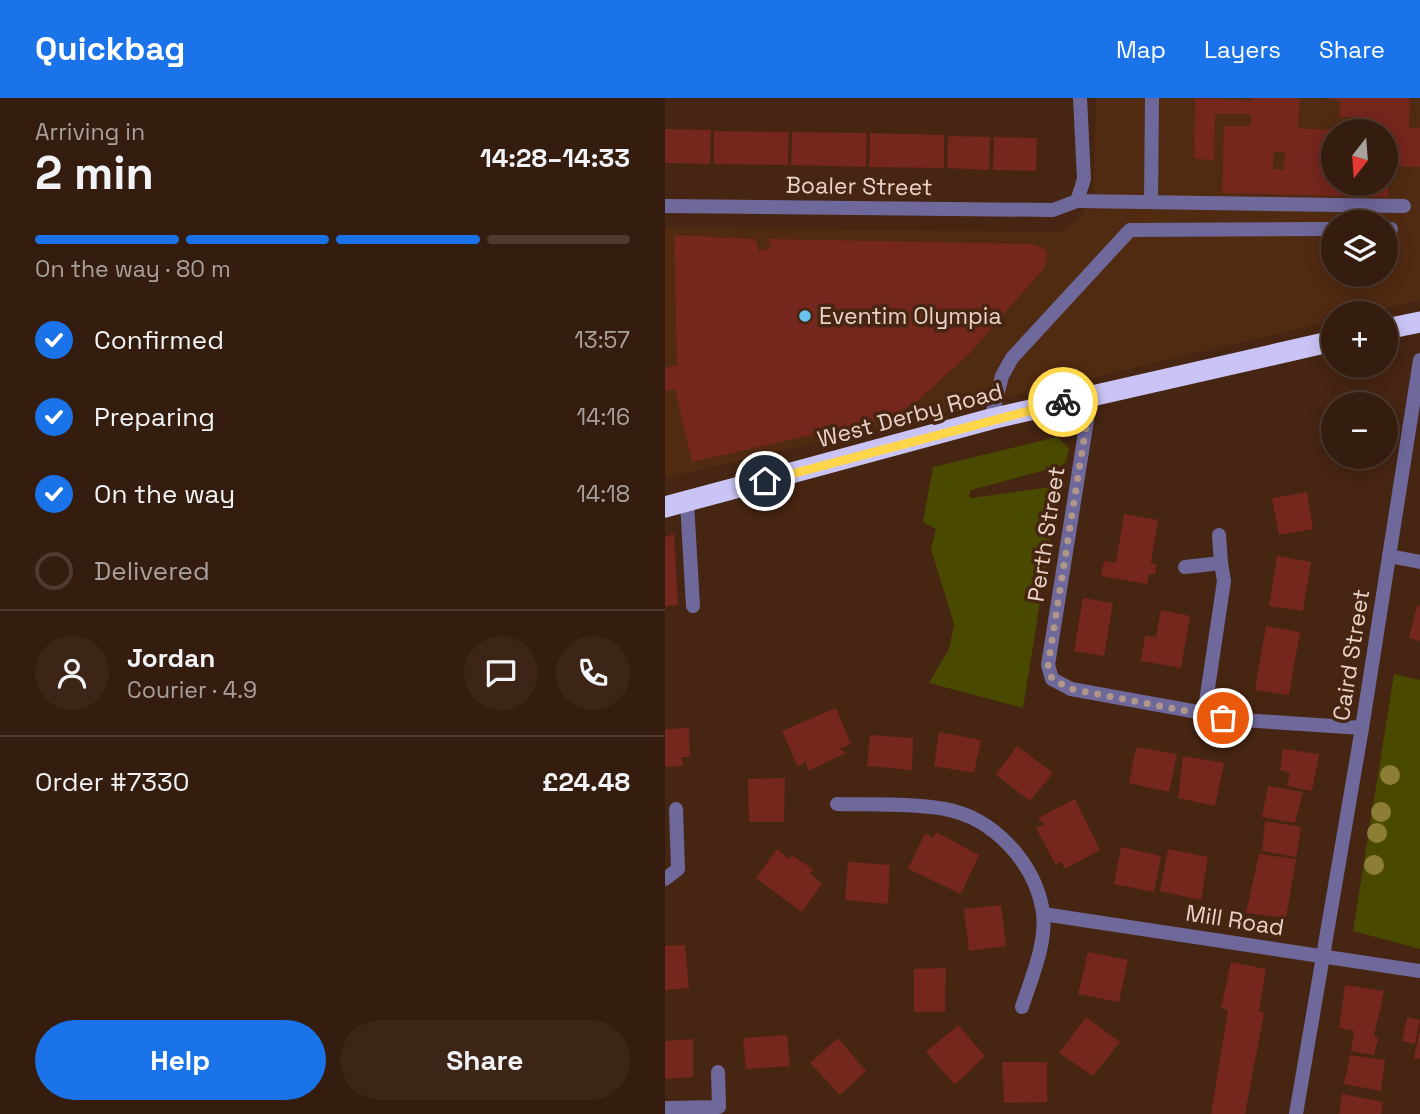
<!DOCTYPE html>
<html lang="en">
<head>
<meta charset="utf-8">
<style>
  body { margin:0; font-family:"Space Grotesk",sans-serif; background:#3c2517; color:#f1f3f6; height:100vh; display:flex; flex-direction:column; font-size:26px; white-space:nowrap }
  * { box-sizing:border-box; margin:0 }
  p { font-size:23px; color:#a9a19e }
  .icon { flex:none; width:38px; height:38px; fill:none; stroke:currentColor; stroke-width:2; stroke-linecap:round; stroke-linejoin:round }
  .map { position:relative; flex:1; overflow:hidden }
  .sheet { display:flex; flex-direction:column; background:#341c0e; width:665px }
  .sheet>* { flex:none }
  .needle { width:46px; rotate:197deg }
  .fabs { position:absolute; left:656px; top:21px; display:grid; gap:14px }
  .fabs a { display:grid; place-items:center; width:77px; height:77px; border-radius:50%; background:#341c0e; box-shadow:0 4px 18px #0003,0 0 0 2px #4e3a2e; font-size:35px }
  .pin { position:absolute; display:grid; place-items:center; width:60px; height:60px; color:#fff; margin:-30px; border:4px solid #fff; border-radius:50%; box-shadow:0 2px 7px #0007 }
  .courier { position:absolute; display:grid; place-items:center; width:70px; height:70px; margin:-35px; border:5px solid #ffd54a; border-radius:50%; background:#fff; color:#222; box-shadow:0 2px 9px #0007 }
  .head em { font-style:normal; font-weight:700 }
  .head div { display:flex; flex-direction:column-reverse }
  .head { display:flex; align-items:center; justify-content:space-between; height:119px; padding:0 35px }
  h1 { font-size:46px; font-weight:700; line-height:52px }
  .bar { display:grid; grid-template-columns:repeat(4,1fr); gap:10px 7px; align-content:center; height:84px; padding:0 35px }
  .bar i { height:9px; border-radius:5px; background:#4e3a2e }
  .bar .on { background:#1a73e8 }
  .bar p { grid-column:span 4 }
  .line { display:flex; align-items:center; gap:18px; padding:0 35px; border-top:2px solid #4e3a2e }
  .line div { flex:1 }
  .round { display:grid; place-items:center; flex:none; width:74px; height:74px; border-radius:37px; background:#3c2517 }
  ol { padding:0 35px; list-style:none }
  li { display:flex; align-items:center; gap:21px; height:77px }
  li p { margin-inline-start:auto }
  li .icon { padding:7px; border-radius:50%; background:#1a73e8; color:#fff; stroke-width:4 }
  li:last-child { color:#a9a19e }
  li i { width:38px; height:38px; border:4px solid #4e3a2e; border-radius:50% }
  .cta { display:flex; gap:14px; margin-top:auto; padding:14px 35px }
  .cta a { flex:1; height:80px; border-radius:42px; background:#1a73e8; color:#fff; font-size:28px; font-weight:700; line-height:80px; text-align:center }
  .cta a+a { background:#3c2517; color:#f1f3f6 }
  header { display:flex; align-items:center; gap:42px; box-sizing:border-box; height:98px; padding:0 35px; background:#1a73e8; color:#fff }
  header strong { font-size:33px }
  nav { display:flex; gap:38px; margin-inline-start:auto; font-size:24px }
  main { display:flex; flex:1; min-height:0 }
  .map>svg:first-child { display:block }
  .built { fill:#512a12; fill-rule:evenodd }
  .green { fill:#494900 }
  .building { fill:#75261d; fill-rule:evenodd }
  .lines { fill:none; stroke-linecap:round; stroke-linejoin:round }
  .lane { stroke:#6f689b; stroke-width:14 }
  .street { stroke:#6f689b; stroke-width:14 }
  .highway { stroke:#c9c4f5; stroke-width:21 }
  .tree { fill:#8c7e34 }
  .done { stroke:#b09688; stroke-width:7; stroke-dasharray:0 12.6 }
  .route { stroke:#ffd54a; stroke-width:9 }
  .poi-dot { fill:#66c4ef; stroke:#462512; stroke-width:2.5 }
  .labels { text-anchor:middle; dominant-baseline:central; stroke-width:7; stroke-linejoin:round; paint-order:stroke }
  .street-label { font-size:23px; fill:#e9d3c8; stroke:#462512 }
  .poi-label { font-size:23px; fill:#e9d3c8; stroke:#462512; text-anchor:start }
</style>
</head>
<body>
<header>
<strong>Quickbag</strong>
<nav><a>Map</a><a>Layers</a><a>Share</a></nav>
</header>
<main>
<section class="sheet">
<div class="head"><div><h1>2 min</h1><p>Arriving in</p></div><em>14:28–14:33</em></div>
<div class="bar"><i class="on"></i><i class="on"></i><i class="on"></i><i></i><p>On the way · 80 m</p></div>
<ol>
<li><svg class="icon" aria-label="check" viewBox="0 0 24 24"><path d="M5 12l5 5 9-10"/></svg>Confirmed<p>13:57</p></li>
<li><svg class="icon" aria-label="check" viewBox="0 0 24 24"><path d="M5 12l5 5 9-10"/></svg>Preparing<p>14:16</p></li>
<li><svg class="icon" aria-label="check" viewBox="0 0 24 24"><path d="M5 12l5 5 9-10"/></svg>On the way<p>14:18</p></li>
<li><i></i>Delivered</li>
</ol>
<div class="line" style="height:126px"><a class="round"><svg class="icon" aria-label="person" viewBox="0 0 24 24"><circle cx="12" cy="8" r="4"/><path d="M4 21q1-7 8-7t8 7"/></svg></a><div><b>Jordan</b><p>Courier · 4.9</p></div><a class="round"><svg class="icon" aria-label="chat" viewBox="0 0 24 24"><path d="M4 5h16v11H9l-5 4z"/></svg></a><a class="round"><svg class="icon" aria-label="phone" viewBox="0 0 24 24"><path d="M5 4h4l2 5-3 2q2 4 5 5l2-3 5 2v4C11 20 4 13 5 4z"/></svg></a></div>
<div class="line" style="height:91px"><div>Order #7330</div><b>£24.48</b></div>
<div class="cta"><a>Help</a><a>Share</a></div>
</section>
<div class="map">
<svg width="755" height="1016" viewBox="0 0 755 1016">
  <rect width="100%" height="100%" fill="#462512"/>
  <path class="built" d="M431 0H755V202L699 215H668V223L0 380V129L397 134 418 118 428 96ZM668 33H721V86H668ZM668 124H721V177H668Z"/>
  <g class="green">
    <polygon points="392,339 404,350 401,363 396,368 306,392 304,397 306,400 385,389 393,392 358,610 264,585 284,551 289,526 266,451 271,431 258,424 268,369"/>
    <polygon points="729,576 755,582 755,851 688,833"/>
  </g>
  <g class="building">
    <path d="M530 0 589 3 585 0H635L633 30 668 32V86H721V33H689V19H674L675 3 660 0H745L744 30H755V69L724 68 723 99 557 95 559 28H585L586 16H550L549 62 529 61ZM609 54H620L619 72 608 71Z"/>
    <polygon points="0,31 46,32 45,66 0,65"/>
    <polygon points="49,33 124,34 123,67 49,66"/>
    <polygon points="127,34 202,35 201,69 126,67"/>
    <polygon points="205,35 279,37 279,70 204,69"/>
    <polygon points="283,38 325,39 324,72 282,70"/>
    <polygon points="329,39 372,40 371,73 328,72"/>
    <polygon points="9,137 90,141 94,153 106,150 104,141 367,146 379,150 382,158 379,170 305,255 250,305 221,320 27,364 10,291 0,293 0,270 12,267"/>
    <polygon points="642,394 648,431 614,437 607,400"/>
    <polygon points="459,416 493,422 486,465 492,467 490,476 484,476 482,486 436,478 439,463 451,465"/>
    <polygon points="9,436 13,507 0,508 0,439"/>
    <polygon points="612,458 646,464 638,513 604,508"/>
    <polygon points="418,500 448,505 439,558 409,553"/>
    <polygon points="752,507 755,508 755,543 744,540"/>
    <polygon points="496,512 525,518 516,570 476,563 480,538 491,539"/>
    <polygon points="601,528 635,534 624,597 590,592"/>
    <polygon points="171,610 186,646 175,651 181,655 143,673 141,663 133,669 117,633"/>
    <polygon points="24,630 25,659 16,659 18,668 0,669 0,631"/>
    <polygon points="274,634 316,642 309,675 269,668"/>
    <polygon points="205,637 248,640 247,672 202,668"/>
    <polygon points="352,648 388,675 365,703 331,677"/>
    <polygon points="471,649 512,656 504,694 464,685"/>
    <polygon points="618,651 654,656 647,693 622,688 625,675 615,672"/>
    <polygon points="518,658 559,665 550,708 513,700"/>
    <polygon points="120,680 119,724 84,724 83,681"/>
    <polygon points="603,688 638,694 630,725 597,719"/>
    <polygon points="410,701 435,752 400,771 396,763 391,767 371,730 379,727 373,720"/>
    <polygon points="600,723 636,729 631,759 597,753"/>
    <polygon points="271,734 314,757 296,796 243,771 260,735 268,740"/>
    <polygon points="456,749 496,758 489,794 449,786"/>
    <polygon points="112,751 124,761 127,757 149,772 145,775 157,786 137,814 91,780"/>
    <polygon points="503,751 543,759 536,802 495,793"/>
    <polygon points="594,756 631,761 621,820 581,815"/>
    <polygon points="183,764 225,767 223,806 180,802"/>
    <polygon points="336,807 341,848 304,853 299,811"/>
    <polygon points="20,847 24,890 0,892 0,848"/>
    <polygon points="423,854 463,862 454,904 413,896"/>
    <polygon points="566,864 601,871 594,913 599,915 580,1016 546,1016 563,912 556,910"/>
    <polygon points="281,870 280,914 249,914 249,871"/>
    <polygon points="680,887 719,893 709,938 713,941 709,957 686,953 689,933 674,930"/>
    <polygon points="421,919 455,944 428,978 394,955"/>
    <polygon points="742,919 755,922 750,946 737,943"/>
    <polygon points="293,927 320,958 290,987 261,954"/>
    <polygon points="754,935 755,935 755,961 749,960"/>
    <polygon points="122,937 125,968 81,971 78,940"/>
    <polygon points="173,940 201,973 175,997 145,965"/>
    <polygon points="28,941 28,979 0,981 0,943"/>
    <polygon points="685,957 720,962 716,993 679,986"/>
    <polygon points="337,964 382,964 382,1004 339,1005"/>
    <polygon points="677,996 718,1004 716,1016 674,1016"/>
  </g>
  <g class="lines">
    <g class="lane">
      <polyline points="412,103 739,108"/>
      <polyline points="486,104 487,0"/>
      <polyline points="721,131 726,131"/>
      <polyline points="326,321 337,278 347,260 465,132 668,131"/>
      <polyline points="22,404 28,508"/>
    </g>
    <g class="street">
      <polyline points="0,108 388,112 412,103 419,81 415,0"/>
      <polyline points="426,297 383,567 387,581 406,591 577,622 697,630"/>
      <polyline points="554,437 556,465"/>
      <polyline points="724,458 755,464"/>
      <polyline points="520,469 556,465 559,483 539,617"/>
      <path d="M172 706C207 707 245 705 280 711 329 720 370 765 378 814 382 845 366 881 357 909"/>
      <polyline points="0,781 13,771 11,711"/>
      <polyline points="378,816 755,873"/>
      <polyline points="0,1010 54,1009 53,974"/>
      <polyline points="631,1016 697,630 755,262"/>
    </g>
    <g class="highway">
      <polyline points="721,231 755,224"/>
      <polyline points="0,409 326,321 668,243"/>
    </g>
  </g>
  <g class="tree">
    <circle cx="725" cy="677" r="10"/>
    <circle cx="716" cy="714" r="10"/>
    <circle cx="712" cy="735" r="10"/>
    <circle cx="709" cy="767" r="10"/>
  </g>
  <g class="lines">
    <polyline class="done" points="398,304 426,297 383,567 387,581 406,591 558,620"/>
    <polyline class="route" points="100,383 398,304"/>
  </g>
  <circle class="poi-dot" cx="140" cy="218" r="7"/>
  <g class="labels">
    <g class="street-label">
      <text transform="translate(194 88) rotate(1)">Boaler Street</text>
      <text transform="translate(245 317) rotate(-15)">West Derby Road</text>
      <text transform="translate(381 436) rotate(-81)">Perth Street</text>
      <text transform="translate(686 557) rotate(-81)">Caird Street</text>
      <text transform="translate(570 822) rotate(9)">Mill Road</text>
    </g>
    <g class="poi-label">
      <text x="154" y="218">Eventim Olympia</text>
    </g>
  </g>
</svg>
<div class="fabs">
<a><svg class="needle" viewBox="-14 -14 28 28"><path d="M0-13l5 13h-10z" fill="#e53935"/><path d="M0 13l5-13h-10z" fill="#a9a19e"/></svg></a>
<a><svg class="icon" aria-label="layers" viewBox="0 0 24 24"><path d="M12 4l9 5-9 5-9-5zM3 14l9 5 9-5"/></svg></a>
<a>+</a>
<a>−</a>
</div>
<div class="pin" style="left:558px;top:620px;background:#ea580c"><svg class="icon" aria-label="bag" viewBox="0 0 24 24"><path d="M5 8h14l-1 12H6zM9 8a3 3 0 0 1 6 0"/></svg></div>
<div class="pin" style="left:100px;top:383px;background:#1f2937"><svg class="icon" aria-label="home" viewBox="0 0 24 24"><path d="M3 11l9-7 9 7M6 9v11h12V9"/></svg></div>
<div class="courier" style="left:398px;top:304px"><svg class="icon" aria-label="bike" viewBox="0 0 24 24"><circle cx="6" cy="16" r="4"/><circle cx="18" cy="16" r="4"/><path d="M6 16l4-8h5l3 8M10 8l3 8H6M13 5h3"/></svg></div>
</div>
</main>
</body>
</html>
